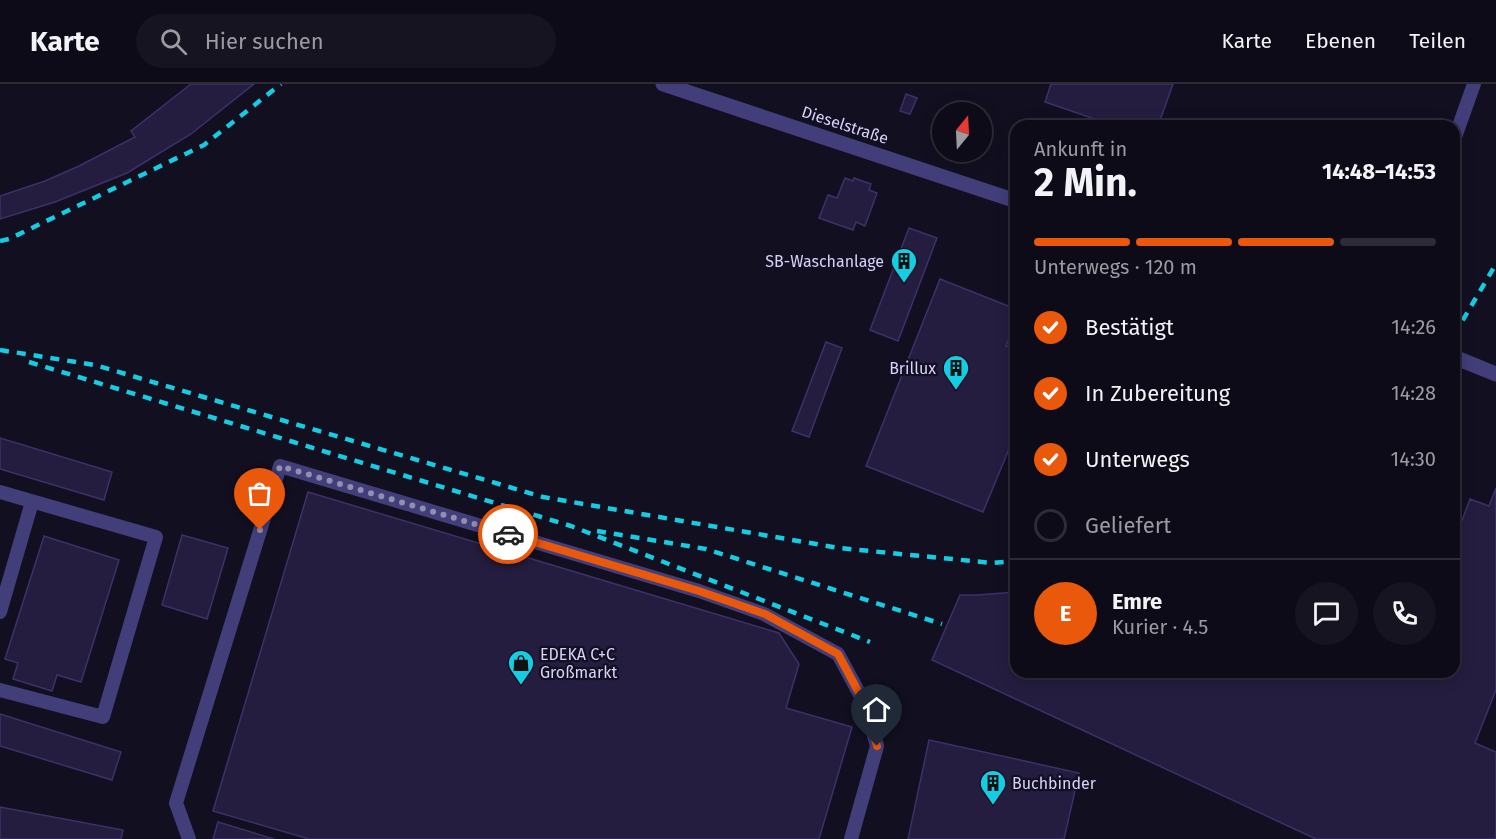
<!DOCTYPE html>
<html lang="de">
<head>
<meta charset="utf-8">
<style>
  body { margin:0; font-family:"Fira Sans",sans-serif; background:#171421; color:#f1f3f6; height:100vh; display:flex; flex-direction:column; font-size:22px; white-space:nowrap }
  * { box-sizing:border-box; margin:0 }
  p { font-size:20px; color:#9b9ba2 }
  .icon { flex:none; width:33px; height:33px; fill:none; stroke:currentColor; stroke-width:2; stroke-linecap:round; stroke-linejoin:round }
  .map { position:relative; flex:1; overflow:hidden }
  .panel { position:absolute; left:1010px; top:36px; width:450px; height:558px; display:flex; flex-direction:column; background:#0e0b18; border-radius:18px; box-shadow:0 3px 15px #0003,0 0 0 2px #2e2b37 }
  .panel>* { flex:none }
  .needle { width:39px; rotate:18deg }
  .buttons { position:absolute; left:932px; top:18px; display:grid; gap:12px }
  .buttons a { display:grid; place-items:center; width:60px; height:60px; border-radius:50%; background:#0e0b18; box-shadow:0 3px 15px #0003,0 0 0 2px #2e2b37; font-size:30px }
  .pin { position:absolute; display:grid; place-items:center; width:51px; height:51px; color:#fff; margin:-62px -26px; border-radius:50% 50% 50% 0; rotate:-45deg; box-shadow:0 0 6px #0007 }
  .pin .icon { rotate:45deg }
  .courier { position:absolute; display:grid; place-items:center; width:60px; height:60px; margin:-30px; border:4px solid #ea580c; border-radius:50%; background:#fff; color:#222; box-shadow:0 2px 8px #0007 }
  .headline em { font-style:normal; font-weight:700 }
  .headline div { display:flex; flex-direction:column-reverse }
  .headline { display:flex; align-items:center; justify-content:space-between; height:102px; padding:0 24px }
  h1 { font-size:39px; font-weight:700; line-height:45px }
  .bar { display:grid; grid-template-columns:repeat(4,1fr); gap:9px 6px; align-content:center; height:72px; padding:0 24px }
  .bar i { height:8px; border-radius:4px; background:#2e2b37 }
  .bar .active { background:#ea580c }
  .bar p { grid-column:span 4 }
  .line { display:flex; align-items:center; gap:15px; padding:0 24px; border-top:2px solid #2e2b37 }
  .line div { flex:1 }
  .round { display:grid; place-items:center; flex:none; width:63px; height:63px; border-radius:32px; background:#171421 }
  ol { padding:0 24px; list-style:none }
  li { display:flex; align-items:center; gap:18px; height:66px }
  li p { margin-inline-start:auto }
  li .icon { padding:6px; border-radius:50%; background:#ea580c; color:#fff; stroke-width:4 }
  li:last-child { color:#9b9ba2 }
  li i { width:33px; height:33px; border:3px solid #2e2b37; border-radius:50% }
  header { display:flex; align-items:center; gap:36px; box-sizing:border-box; height:84px; padding:0 30px; background:#0e0b18; border-bottom:2px solid #2e2b37 }
  header strong { font-size:28px }
  nav { display:flex; gap:33px; margin-inline-start:auto; font-size:21px }
  .search { width:420px; height:54px; background:#171421; display:flex; align-items:center; gap:15px; box-sizing:border-box; padding:0 21px; border-radius:33px; color:#9b9ba2; font-size:22px }
  .map>svg:first-child { display:block }
  .building { fill:#241d3f; stroke:#3c3169; stroke-width:1.5 }
  .lines { fill:none; stroke-linecap:round; stroke-linejoin:round }
  .lane { stroke:#413e7a; stroke-width:14 }
  .street { stroke:#413e7a; stroke-width:15 }
  .rail { stroke:#15cde3; stroke-width:4.5; stroke-dasharray:9 8; stroke-linecap:butt }
  .done { stroke:#928eae; stroke-width:6; stroke-dasharray:0 10.8 }
  .route { stroke:#ea580c; stroke-width:8 }
  .labels { text-anchor:middle; dominant-baseline:central; stroke-width:4.5; stroke-linejoin:round; paint-order:stroke }
  .street-label { font-size:16px; fill:#d7d2fb; stroke:#120f20 }
  .poi-label { font-size:16px; fill:#d7d2fb; stroke:#120f20; text-anchor:end }
</style>
</head>
<body>
<header>
<strong>Karte</strong>
<div class="search"><svg class="icon" aria-label="search" viewBox="0 0 24 24"><circle cx="10" cy="10" r="6"/><path d="M15 15l6 6"/></svg>Hier suchen</div>
<nav><a>Karte</a><a>Ebenen</a><a>Teilen</a></nav>
</header>
<div class="map">
<svg width="1496" height="755" viewBox="0 0 1496 755">
  <rect width="100%" height="100%" fill="#120f20"/>
  <g class="building">
    <polygon points="191,0 254,0 191,50 127,89 55,118 0,135 0,112 45,97 79,82 135,53 131,47"/>
    <polygon points="1051,0 1173,0 1158,42 1115,42 1045,18"/>
    <polygon points="906,10 917,14 910,30 900,27"/>
    <polygon points="845,94 853,97 854,94 871,100 869,106 877,109 865,142 856,138 853,146 819,134 828,111 837,114"/>
    <polygon points="909,144 937,154 898,257 870,246"/>
    <polygon points="940,195 1016,225 1016,237 1006,262 1016,266 1016,348 983,428 866,382"/>
    <polygon points="826,258 842,264 809,353 792,347"/>
    <polygon points="0,354 112,388 104,416 0,385"/>
    <polygon points="1496,404 1496,606 1475,659 1496,668 1496,755 1316,755 932,576 960,511 977,511 1016,508 1016,588 1454,588 1454,458 1470,415 1489,422"/>
    <polygon points="308,408 779,549 799,580 786,624 852,643 819,755 309,755 213,727"/>
    <polygon points="182,451 228,464 207,535 162,521"/>
    <polygon points="44,452 119,476 81,598 57,591 52,607 13,595 18,579 5,575"/>
    <polygon points="0,630 121,668 112,696 0,662"/>
    <polygon points="929,656 1079,689 1064,755 908,755"/>
    <polygon points="0,723 123,746 121,755 0,755"/>
    <polygon points="218,738 274,755 213,755"/>
  </g>
  <g class="lines">
    <g class="lane">
      <polyline points="1454,56 1474,0"/>
      <polyline points="0,408 156,453 103,633 0,606"/>
      <polyline points="0,528 32,418"/>
      <polyline points="189,755 176,719 280,382 699,507 764,530 838,570 865,620 877,662 851,755"/>
    </g>
    <g class="street">
      <polyline points="663,0 1016,117"/>
      <polyline points="1454,273 1496,290"/>
    </g>
    <g class="rail">
      <polyline points="0,157 9,155 204,61 281,0"/>
      <polyline points="1454,251 1496,180"/>
      <polyline points="0,266 95,281 543,413 839,464 993,479 1016,477"/>
      <polyline points="29,278 571,442 870,558"/>
      <polyline points="597,447 706,465 942,540"/>
    </g>
  </g>
  <g class="lines">
    <polyline class="done" points="260,446 280,382 508,450"/>
    <polyline class="route" points="508,450 699,507 765,530 838,570 865,620 877,662"/>
  </g>
  <defs>
    <g id="building-pin" transform="scale(1.35)"><path d="M0 17L-7.5 6A9.5 9.5 0 1 1 7.5 6Z" fill="#15cde3" stroke="#120f20"/><path d="M-4-6H4V6H1V3H-1V6H-4ZM-2.5-4.3h1.7v1.8h-1.7ZM.8-4.3h1.7v1.8H.8ZM-2.5-1h1.7V.8h-1.7ZM.8-1h1.7V.8H.8Z" fill="#111"/></g>
    <g id="shop-pin" transform="scale(1.35)"><path d="M0 17L-7.5 6A9.5 9.5 0 1 1 7.5 6Z" fill="#15cde3" stroke="#120f20"/><path d="M-5-2.5h2.3a2.7 3.5 0 0 1 5.4 0H5L5.5 6h-11ZM-1.5-2.5h3a1.5 2.3 0 0 0-3 0Z" fill="#111"/></g>
  </defs>
  <g fill-rule="evenodd">
    <use href="#building-pin" x="904" y="177"/>
    <use href="#building-pin" x="956" y="284"/>
    <use href="#shop-pin" x="521" y="579"/>
    <use href="#building-pin" x="993" y="699"/>
  </g>
  <g class="labels">
    <g class="street-label">
      <text transform="translate(845 41) rotate(18)">Dieselstraße</text>
    </g>
    <g class="poi-label">
      <text x="884" y="177">SB-Waschanlage</text>
      <text x="936" y="284">Brillux</text>
      <text x="540" y="570" text-anchor="start">EDEKA C+C<tspan x="540" dy="18">Großmarkt</tspan></text>
      <text x="1012" y="699" text-anchor="start">Buchbinder</text>
    </g>
  </g>
</svg>
<div class="buttons">
<a><svg class="needle" viewBox="-14 -14 28 28"><path d="M0-13l5 13h-10z" fill="#e53935"/><path d="M0 13l5-13h-10z" fill="#9b9ba2"/></svg></a>
</div>
<div class="pin" style="left:260px;top:446px;background:#ea580c"><svg class="icon" aria-label="bag" viewBox="0 0 24 24"><path d="M5 8h14l-1 12H6zM9 8a3 3 0 0 1 6 0"/></svg></div>
<div class="pin" style="left:877px;top:662px;background:#1f2937"><svg class="icon" aria-label="home" viewBox="0 0 24 24"><path d="M3 11l9-7 9 7M6 9v11h12V9"/></svg></div>
<div class="courier" style="left:508px;top:450px"><svg class="icon" aria-label="car" viewBox="0 0 24 24"><path d="M5 17H2v-5l4-1 3-4h7l3 4 3 1v5h-3M9 17h6M6 11h13"/><circle cx="7" cy="17" r="2"/><circle cx="17" cy="17" r="2"/></svg></div>
<section class="panel">
<div class="headline"><div><h1>2 Min.</h1><p>Ankunft in</p></div><em>14:48–14:53</em></div>
<div class="bar"><i class="active"></i><i class="active"></i><i class="active"></i><i></i><p>Unterwegs · 120 m</p></div>
<ol>
<li><svg class="icon" aria-label="check" viewBox="0 0 24 24"><path d="M5 12l5 5 9-10"/></svg>Bestätigt<p>14:26</p></li>
<li><svg class="icon" aria-label="check" viewBox="0 0 24 24"><path d="M5 12l5 5 9-10"/></svg>In Zubereitung<p>14:28</p></li>
<li><svg class="icon" aria-label="check" viewBox="0 0 24 24"><path d="M5 12l5 5 9-10"/></svg>Unterwegs<p>14:30</p></li>
<li><i></i>Geliefert</li>
</ol>
<div class="line" style="height:108px"><b class="round" style="background:#ea580c;color:#fff">E</b><div><b>Emre</b><p>Kurier · 4.5</p></div><a class="round"><svg class="icon" aria-label="chat" viewBox="0 0 24 24"><path d="M4 5h16v11H9l-5 4z"/></svg></a><a class="round"><svg class="icon" aria-label="phone" viewBox="0 0 24 24"><path d="M5 4h4l2 5-3 2q2 4 5 5l2-3 5 2v4C11 20 4 13 5 4z"/></svg></a></div>
</section>
</div>
</body>
</html>
